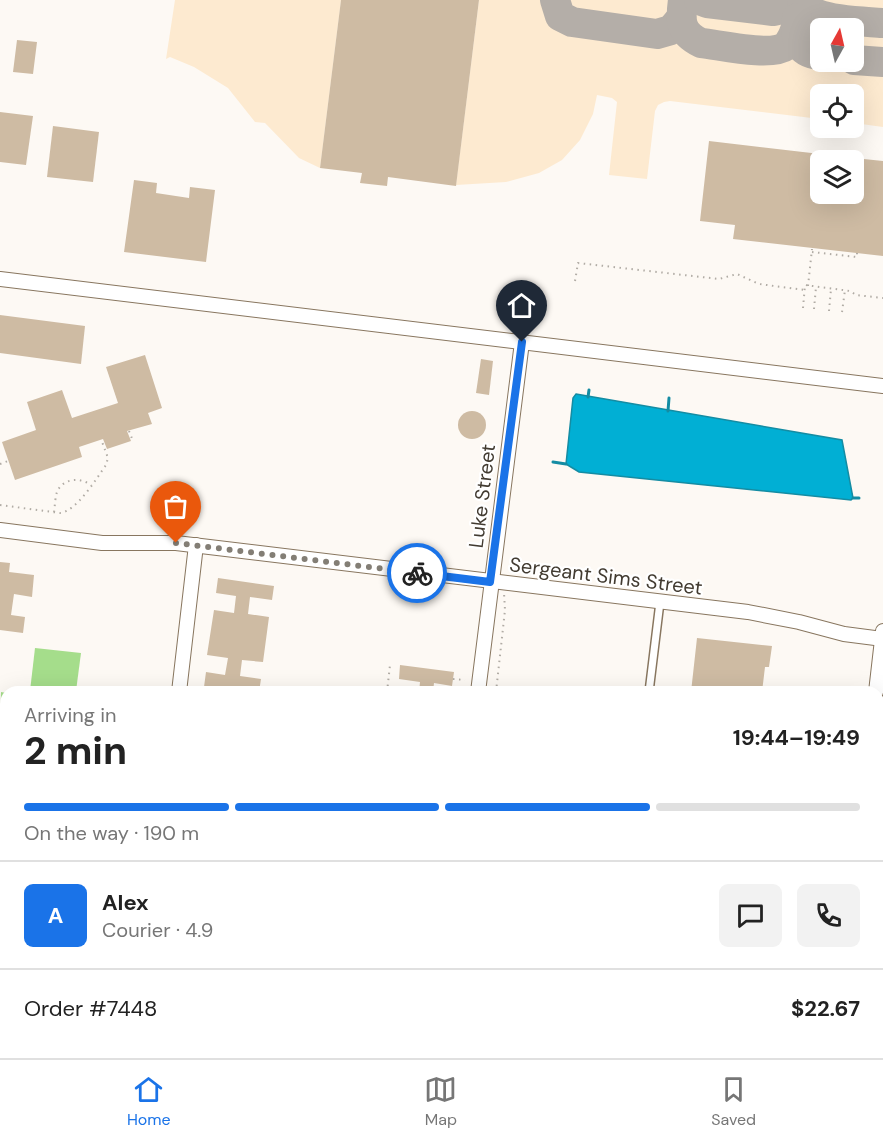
<!DOCTYPE html>
<html lang="en">
<head>
<meta charset="utf-8">
<style>
  body { margin:0; font-family:"DM Sans",sans-serif; background:#f2f2f2; color:#222; height:100vh; display:flex; flex-direction:column; font-size:22px; white-space:nowrap }
  * { box-sizing:border-box; margin:0 }
  p { font-size:20px; color:#767676 }
  .icon { flex:none; width:33px; height:33px; fill:none; stroke:currentColor; stroke-width:2; stroke-linecap:round; stroke-linejoin:round }
  .map { position:relative; flex:1; overflow:hidden }
  .details { position:absolute; left:0px; top:686px; width:884px; height:374px; display:flex; flex-direction:column; background:#fff; border-radius:18px 18px 0 0; box-shadow:0 6px 24px #0002 }
  .details>* { flex:none }
  .needle { width:39px; rotate:8deg }
  .controls { position:absolute; left:810px; top:18px; display:grid; gap:12px }
  .controls a { display:grid; place-items:center; width:54px; height:54px; border-radius:9px; background:#fff; box-shadow:0 6px 24px #0002; font-size:30px }
  .pin { position:absolute; display:grid; place-items:center; width:51px; height:51px; color:#fff; margin:-62px -26px; border-radius:50% 50% 50% 0; rotate:-45deg; box-shadow:0 0 6px #0007 }
  .pin .icon { rotate:45deg }
  .courier { position:absolute; display:grid; place-items:center; width:60px; height:60px; margin:-30px; border:4px solid #1a73e8; border-radius:50%; background:#fff; color:#222; box-shadow:0 2px 8px #0007 }
  .headline em { font-style:normal; font-weight:700 }
  .headline div { display:flex; flex-direction:column-reverse }
  .headline { display:flex; align-items:center; justify-content:space-between; height:102px; padding:0 24px }
  h1 { font-size:39px; font-weight:700; line-height:45px }
  .bar { display:grid; grid-template-columns:repeat(4,1fr); gap:9px 6px; align-content:center; height:72px; padding:0 24px }
  .bar i { height:8px; border-radius:4px; background:#e0e0e0 }
  .bar .active { background:#1a73e8 }
  .bar p { grid-column:span 4 }
  .line { display:flex; align-items:center; gap:15px; padding:0 24px; border-top:2px solid #e0e0e0 }
  .line div { flex:1 }
  .round { display:grid; place-items:center; flex:none; width:63px; height:63px; border-radius:9px; background:#f2f2f2 }
  .tabs { display:flex; justify-content:space-around; align-items:center; height:84px; border-top:2px solid #e0e0e0; background:#fff; font-size:16px; color:#767676 }
  .tabs a { display:grid; justify-items:center; gap:3px }
  .tabs .active { color:#1a73e8 }
  .map>svg:first-child { display:block }
  .built { fill:#fdead0; fill-rule:evenodd }
  .green { fill:#a5dd8b }
  .water { fill:#01afd4; stroke:#148ca3; stroke-width:1.5 }
  .lines { fill:none; stroke-linecap:round; stroke-linejoin:round }
  .stream { stroke:#148ca3; stroke-width:3 }
  .taxiway { stroke:#b4aea8; stroke-width:30 }
  .building { fill:#cebba3 }
  .service-casing { stroke:#88765f; stroke-width:10 }
  .minor-casing { stroke:#88765f; stroke-width:16 }
  .path { stroke:#b1aca5; stroke-width:2; stroke-dasharray:1.5 4.5; stroke-linecap:butt }
  .service { stroke:#fff; stroke-width:7 }
  .minor { stroke:#fff; stroke-width:14 }
  .done { stroke:#837e75; stroke-width:6; stroke-dasharray:0 10.8 }
  .route { stroke:#1a73e8; stroke-width:8 }
  .labels { text-anchor:middle; dominant-baseline:central; stroke-width:4.5; stroke-linejoin:round; paint-order:stroke }
  .street-label { font-size:20px; fill:#423b31; stroke:#fff }
</style>
</head>
<body>
<div class="map">
<svg width="883" height="1058" viewBox="0 0 883 1058">
  <rect width="100%" height="100%" fill="#fdf9f4"/>
  <g class="built">
    <polygon points="175,0 341,0 320,168 299,158 265,123 255,122 228,88 194,67 170,57 166,59"/>
    <path d="M479 0H883V127L854 123V94H820V119L670 101 664 102 658 105 655 111 647 179 609 175 617 102 612 98 597 95 593 114 580 140 562 160 539 173 506 182 456 185ZM820 28H854V62H820Z"/>
  </g>
  <g class="green">
    <polygon points="35,648 81,653 76,691 30,691"/>
    <polygon points="1,692 6,693 6,754 0,753"/>
  </g>
  <polygon class="water" points="576,394 842,440 853,498 851,500 579,472 566,464 573,398"/>
  <g class="lines">
    <g class="stream">
      <polyline points="588,397 589,390"/>
      <polyline points="668,411 669,398"/>
      <polyline points="553,462 566,464"/>
      <polyline points="853,498 859,498"/>
      <polyline points="878,948 882,949"/>
    </g>
    <g class="taxiway">
      <polyline points="555,0 560,16 572,22 657,34 671,30 681,18"/>
      <path d="M683 0C680 21 680 33 701 43 720 45 771 57 786 46 791 41 793 36 795 30"/>
      <polyline points="699,0 707,3 773,11 791,7 796,0"/>
      <path d="M802 0C810 22 862 21 883 23"/>
      <path d="M797 18C794 39 798 53 820 55"/>
      <polyline points="854,60 883,62"/>
    </g>
  </g>
  <g class="building">
    <polygon points="341,0 479,0 456,186 388,177 387,186 360,183 362,173 320,168"/>
    <polygon points="17,40 37,42 33,74 13,72"/>
    <polygon points="0,112 33,116 26,165 0,162"/>
    <polygon points="53,126 99,132 93,182 47,177"/>
    <polygon points="709,141 820,154 820,194 854,194 854,158 883,161 883,256 733,239 735,225 700,221"/>
    <polygon points="134,180 157,183 156,193 189,198 190,187 215,190 206,262 124,252"/>
    <polygon points="0,315 85,326 81,364 0,353"/>
    <polygon points="145,355 162,408 148,413 152,424 127,431 131,441 107,449 103,439 79,447 82,457 15,480 2,442 36,430 27,402 62,390 72,418 118,403 106,367"/>
    <polygon points="481,359 493,361 489,395 476,393"/>
    <circle cx="472" cy="425" r="14"/>
    <polygon points="0,562 10,563 9,572 34,575 32,597 14,594 11,615 25,617 23,633 0,630"/>
    <polygon points="218,578 274,586 272,600 250,597 248,614 269,617 263,662 242,660 240,676 261,679 259,692 238,692 204,687 206,672 225,675 228,658 207,655 214,610 234,613 236,596 216,593"/>
    <polygon points="697,638 772,646 769,667 765,667 762,692 691,692"/>
    <polygon points="400,665 454,672 452,686 434,683 433,692 419,692 420,682 399,679"/>
  </g>
  <g class="lines">
    <g class="service-casing">
      <polyline id="service" points="649,692 660,602"/>
    </g>
    <g class="minor-casing">
      <g id="minor">
        <polyline points="0,279 883,386"/>
        <polyline points="0,530 102,543 176,543 748,612 799,622 844,634 883,639"/>
        <polyline points="179,692 196,545"/>
        <polyline points="478,692 522,342"/>
        <polyline points="876,692 883,631"/>
        <polyline points="0,779 6,780"/>
        <polyline points="0,882 6,883"/>
        <polyline points="878,988 883,988"/>
        <polyline points="435,1058 436,1053"/>
        <polyline points="832,1058 833,1053"/>
      </g>
    </g>
    <g class="path">
      <polyline points="812,252 857,257 857,253"/>
      <polyline points="575,281 578,263 719,279 737,274 759,284 805,290"/>
      <polyline points="808,286 812,249"/>
      <polyline points="803,308 805,285 850,291 856,295 883,298"/>
      <polyline points="814,309 816,287"/>
      <polyline points="829,311 831,289"/>
      <polyline points="842,312 845,290"/>
      <polyline points="129,431 133,441"/>
      <polyline points="0,464 8,461"/>
      <path d="M0 505 60 513C77 511 96 479 106 465L108 458 101 439"/>
      <path d="M54 512C55 506 55 498 57 492 63 478 80 477 91 485"/>
      <polyline points="453,679 465,680"/>
      <polyline points="387,692 390,665"/>
      <polyline points="496,692 505,610 504,593"/>
      <polyline points="878,884 883,885"/>
      <polyline points="271,1054 271,1053"/>
    </g>
    <use href="#service" class="service"/>
    <use href="#minor" class="minor"/>
  </g>
  <g class="lines">
    <polyline class="done" points="176,543 417,573"/>
    <polyline class="route" points="417,573 490,582 522,342"/>
  </g>
  <g class="labels">
    <g class="street-label">
      <text transform="translate(482 496) rotate(-83)">Luke Street</text>
      <text transform="translate(606 576) rotate(7)">Sergeant Sims Street</text>
    </g>
  </g>
</svg>
<div class="controls">
<a><svg class="needle" viewBox="-14 -14 28 28"><path d="M0-13l5 13h-10z" fill="#e53935"/><path d="M0 13l5-13h-10z" fill="#767676"/></svg></a>
<a><svg class="icon" aria-label="locate" viewBox="0 0 24 24"><circle cx="12" cy="12" r="6"/><path d="M12 2v4M12 18v4M2 12h4M18 12h4"/></svg></a>
<a><svg class="icon" aria-label="layers" viewBox="0 0 24 24"><path d="M12 4l9 5-9 5-9-5zM3 14l9 5 9-5"/></svg></a>
</div>
<div class="pin" style="left:176px;top:543px;background:#ea580c"><svg class="icon" aria-label="bag" viewBox="0 0 24 24"><path d="M5 8h14l-1 12H6zM9 8a3 3 0 0 1 6 0"/></svg></div>
<div class="pin" style="left:522px;top:342px;background:#1f2937"><svg class="icon" aria-label="home" viewBox="0 0 24 24"><path d="M3 11l9-7 9 7M6 9v11h12V9"/></svg></div>
<div class="courier" style="left:417px;top:573px"><svg class="icon" aria-label="bike" viewBox="0 0 24 24"><circle cx="6" cy="16" r="4"/><circle cx="18" cy="16" r="4"/><path d="M6 16l4-8h5l3 8M10 8l3 8H6M13 5h3"/></svg></div>
<section class="details">
<div class="headline"><div><h1>2 min</h1><p>Arriving in</p></div><em>19:44–19:49</em></div>
<div class="bar"><i class="active"></i><i class="active"></i><i class="active"></i><i></i><p>On the way · 190 m</p></div>
<div class="line" style="height:108px"><b class="round" style="background:#1a73e8;color:#fff">A</b><div><b>Alex</b><p>Courier · 4.9</p></div><a class="round"><svg class="icon" aria-label="chat" viewBox="0 0 24 24"><path d="M4 5h16v11H9l-5 4z"/></svg></a><a class="round"><svg class="icon" aria-label="phone" viewBox="0 0 24 24"><path d="M5 4h4l2 5-3 2q2 4 5 5l2-3 5 2v4C11 20 4 13 5 4z"/></svg></a></div>
<div class="line" style="height:78px"><div>Order #7448</div><b>$22.67</b></div>
</section>
</div>
<nav class="tabs">
<a class="active"><svg class="icon" aria-label="home" viewBox="0 0 24 24"><path d="M3 11l9-7 9 7M6 9v11h12V9"/></svg>Home</a>
<a><svg class="icon" aria-label="map" viewBox="0 0 24 24"><path d="M3 6l6-2 6 2 6-2v14l-6 2-6-2-6 2zM9 4v14M15 6v14"/></svg>Map</a>
<a><svg class="icon" aria-label="saved" viewBox="0 0 24 24"><path d="M7 4h10v16l-5-4-5 4z"/></svg>Saved</a>
</nav>
</body>
</html>
